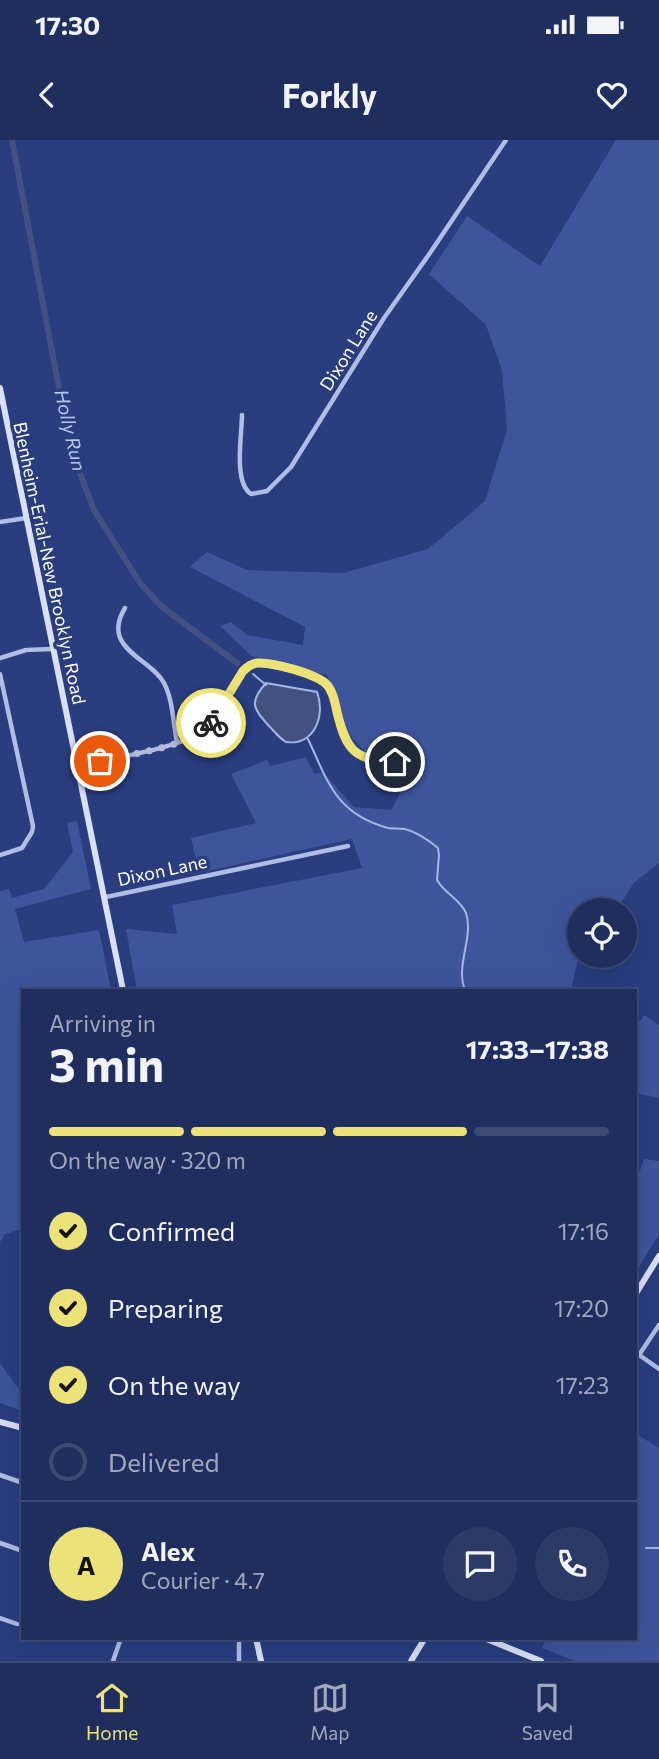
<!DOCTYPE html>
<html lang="en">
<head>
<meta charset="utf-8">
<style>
  body { margin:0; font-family:Commissioner,sans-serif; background:#2c3a68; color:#f1f3f6; height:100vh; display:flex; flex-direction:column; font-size:26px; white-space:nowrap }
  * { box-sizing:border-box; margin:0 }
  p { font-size:23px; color:#a1a8bd }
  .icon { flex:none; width:38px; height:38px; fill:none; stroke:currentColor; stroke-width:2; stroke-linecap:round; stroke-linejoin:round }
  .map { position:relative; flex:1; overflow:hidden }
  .panel { position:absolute; left:21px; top:849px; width:616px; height:651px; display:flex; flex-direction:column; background:#1f2e5f; border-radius:0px; box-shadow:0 7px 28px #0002,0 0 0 2px #3c4a74 }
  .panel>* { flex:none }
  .buttons { position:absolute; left:567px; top:758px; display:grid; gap:14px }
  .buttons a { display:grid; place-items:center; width:70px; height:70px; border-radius:50%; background:#1f2e5f; box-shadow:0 7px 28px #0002,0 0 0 2px #3c4a74; font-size:35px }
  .pin { position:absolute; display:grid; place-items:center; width:60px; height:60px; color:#fff; margin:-30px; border:4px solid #fff; border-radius:50%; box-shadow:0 2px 7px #0007 }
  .courier { position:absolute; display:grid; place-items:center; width:70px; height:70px; margin:-35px; border:5px solid #ece277; border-radius:50%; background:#fff; color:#222; box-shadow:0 2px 9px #0007 }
  .summary em { font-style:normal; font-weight:700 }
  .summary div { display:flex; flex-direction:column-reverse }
  .summary { display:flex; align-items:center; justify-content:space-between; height:119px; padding:0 28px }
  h1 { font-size:46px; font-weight:700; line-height:52px }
  .bar { display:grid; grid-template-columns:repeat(4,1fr); gap:10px 7px; align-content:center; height:84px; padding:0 28px }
  .bar i { height:9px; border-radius:5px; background:#3c4a74 }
  .bar .active { background:#ece277 }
  .bar p { grid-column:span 4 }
  .line { display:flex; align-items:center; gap:18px; padding:0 28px; border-top:2px solid #3c4a74 }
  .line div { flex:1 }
  .round { display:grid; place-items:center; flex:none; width:74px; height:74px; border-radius:37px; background:#2c3a68 }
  ol { padding:0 28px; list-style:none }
  li { display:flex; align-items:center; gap:21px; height:77px }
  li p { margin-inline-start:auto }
  li .icon { padding:7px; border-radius:50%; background:#ece277; color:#111; stroke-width:4 }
  li:last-child { color:#a1a8bd }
  li i { width:38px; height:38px; border:4px solid #3c4a74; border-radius:50% }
  .status { display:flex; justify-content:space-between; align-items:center; height:49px; padding:0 35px; background:#1f2e5f; direction:ltr }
  .status svg { height:19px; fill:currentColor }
  header { display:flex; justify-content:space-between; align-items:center; height:91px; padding:0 28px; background:#1f2e5f; font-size:32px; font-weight:700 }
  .tabs { display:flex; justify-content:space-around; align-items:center; height:98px; border-top:2px solid #3c4a74; background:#1f2e5f; font-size:19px; color:#a1a8bd }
  .tabs a { display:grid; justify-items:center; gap:4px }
  .tabs .active { color:#ece277 }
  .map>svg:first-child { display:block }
  .green { fill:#3e559c }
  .water { fill:#435182; stroke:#a5b6e5; stroke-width:2 }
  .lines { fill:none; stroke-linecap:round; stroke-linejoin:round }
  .stream { stroke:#a5b6e5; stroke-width:2 }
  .canal { stroke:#435182; stroke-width:6 }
  .street { stroke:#b0bde5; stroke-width:4.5 }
  .secondary { stroke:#d9dff5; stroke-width:6 }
  .done { stroke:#b4bbd2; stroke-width:7; stroke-dasharray:0 12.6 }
  .route { stroke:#ece277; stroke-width:9 }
  .labels { text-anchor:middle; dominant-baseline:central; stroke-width:7; stroke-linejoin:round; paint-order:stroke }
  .street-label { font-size:18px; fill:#fff; stroke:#293d7f }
  .water-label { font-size:19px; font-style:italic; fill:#bbc8ed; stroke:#293d7f }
</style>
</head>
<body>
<div class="status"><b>17:30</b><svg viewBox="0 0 49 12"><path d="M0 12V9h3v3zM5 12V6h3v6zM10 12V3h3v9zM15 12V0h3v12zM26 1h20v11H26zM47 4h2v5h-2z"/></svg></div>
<header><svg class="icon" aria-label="back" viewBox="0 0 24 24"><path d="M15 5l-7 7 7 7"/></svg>Forkly<svg class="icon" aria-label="heart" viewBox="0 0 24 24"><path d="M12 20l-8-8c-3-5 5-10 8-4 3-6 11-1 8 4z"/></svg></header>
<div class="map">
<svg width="659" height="1521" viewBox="0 0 659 1521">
  <rect width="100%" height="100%" fill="#293d7f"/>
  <g class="green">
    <polygon points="616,0 659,0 659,723 634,743 616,770 579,770 579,814 571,850 137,850 126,789 177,794 172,765 362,728 352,699 199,733 191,698 256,683 231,634 267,620 270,626 306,617 314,634 323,632 354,667 391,670 415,626 411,616 372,620 347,592 327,535 251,516 220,486 231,482 247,495 303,505 305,487 190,427 207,412 247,430 343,433 428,409 485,361 507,289 502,231 486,185 429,134 467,76 540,126"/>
    <polygon points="77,681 91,749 15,769 24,802 99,790 111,850 23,850 23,1089 5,1094 0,1102 0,751 9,749 12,758 44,749 73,712 67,683"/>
    <polygon points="644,875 659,885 659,958 635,953 635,889"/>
    <polygon points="644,1019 659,1021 659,1094 635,1133 635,1045"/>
    <polygon points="0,1223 23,1255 23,1271 0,1263"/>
    <polygon points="635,1293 659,1308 659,1521 575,1521 542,1508 547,1498 635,1498"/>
  </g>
  <path class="water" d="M266 543 317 552C326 576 314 606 286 602 279 598 275 592 269 586 254 569 248 563 266 543Z"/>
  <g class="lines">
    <g class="stream">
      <polyline points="62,264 66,279"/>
      <polyline points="253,534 266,545"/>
      <path d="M308 599C328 642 336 674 388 688 394 689 399 688 404 689 415 691 430 701 438 708L439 715 437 740C444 753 460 759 466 773 474 797 455 826 465 850"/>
      <polyline points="646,1408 659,1408"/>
    </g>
    <g class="canal">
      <polyline points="12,0 62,264"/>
      <polyline points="66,279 73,315 94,370 140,443 161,466 237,523"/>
    </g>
    <g class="street">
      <path d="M242 275C242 295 233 342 251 354L267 351 291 327 384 178 430 113 506 0"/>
      <polyline points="0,382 26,378"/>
      <path d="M125 468C100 509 151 518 164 543 173 560 173 583 177 602"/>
      <polyline points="0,518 26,510 52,509"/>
      <polyline points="0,534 33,686 32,692 22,708 0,715"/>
      <path d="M79 626C107 619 178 608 200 593 224 576 232 529 258 523L315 536C360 563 314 621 395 622"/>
      <polyline points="106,757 348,706"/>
      <polyline points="635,1212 659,1229"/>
      <polyline points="639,1215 659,1185"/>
      <polyline points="0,1335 23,1343"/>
      <polyline points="0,1403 23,1411"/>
      <polyline points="0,1478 17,1484"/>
      <polyline points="239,1498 239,1521"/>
      <polyline points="113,1521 121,1498"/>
    </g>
    <g class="secondary">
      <polyline points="0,248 123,850"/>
      <polyline points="635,1155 659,1116"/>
      <polyline points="0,1282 23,1288"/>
      <polyline points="256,1498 261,1521"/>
      <polyline points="484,1498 541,1521"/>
      <polyline points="411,1521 425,1498"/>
    </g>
  </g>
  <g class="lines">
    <path class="done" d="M100 621C133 613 188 608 211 583"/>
    <path class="route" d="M211 583 243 531C247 527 251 524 257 523 272 522 319 534 328 546 334 554 335 563 337 572 346 610 355 621 395 622"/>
  </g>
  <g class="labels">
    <g class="street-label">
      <text transform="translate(348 210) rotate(-58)">Dixon Lane</text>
      <text transform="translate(50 423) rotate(78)">Blenheim-Erial-New Brooklyn Road</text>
      <text transform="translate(162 730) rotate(-12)">Dixon Lane</text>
    </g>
    <g class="water-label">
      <text transform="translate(71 290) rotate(77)">Holly Run</text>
    </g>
  </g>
</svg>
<div class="buttons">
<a><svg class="icon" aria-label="locate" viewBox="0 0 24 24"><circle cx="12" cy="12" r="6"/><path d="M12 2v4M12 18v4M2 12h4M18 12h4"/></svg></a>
</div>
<div class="pin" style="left:100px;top:621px;background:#ea580c"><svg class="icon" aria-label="bag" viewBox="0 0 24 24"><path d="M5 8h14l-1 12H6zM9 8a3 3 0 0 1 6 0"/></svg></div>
<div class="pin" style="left:395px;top:622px;background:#1f2937"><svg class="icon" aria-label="home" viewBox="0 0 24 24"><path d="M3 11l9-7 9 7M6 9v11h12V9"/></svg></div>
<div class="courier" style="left:211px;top:583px"><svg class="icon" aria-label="bike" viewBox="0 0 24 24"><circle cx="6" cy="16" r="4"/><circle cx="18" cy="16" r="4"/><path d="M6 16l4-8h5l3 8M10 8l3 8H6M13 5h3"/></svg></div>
<section class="panel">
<div class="summary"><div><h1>3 min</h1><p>Arriving in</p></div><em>17:33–17:38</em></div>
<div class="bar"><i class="active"></i><i class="active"></i><i class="active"></i><i></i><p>On the way · 320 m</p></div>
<ol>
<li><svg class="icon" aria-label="check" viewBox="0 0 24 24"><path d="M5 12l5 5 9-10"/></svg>Confirmed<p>17:16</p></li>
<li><svg class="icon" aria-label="check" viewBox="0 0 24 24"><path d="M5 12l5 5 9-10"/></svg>Preparing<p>17:20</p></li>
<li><svg class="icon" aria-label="check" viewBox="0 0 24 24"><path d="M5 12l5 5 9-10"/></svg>On the way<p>17:23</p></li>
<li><i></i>Delivered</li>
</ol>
<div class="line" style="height:126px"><b class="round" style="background:#ece277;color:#111">A</b><div><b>Alex</b><p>Courier · 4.7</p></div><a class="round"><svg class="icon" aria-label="chat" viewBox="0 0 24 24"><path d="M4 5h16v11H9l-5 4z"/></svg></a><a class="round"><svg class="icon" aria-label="phone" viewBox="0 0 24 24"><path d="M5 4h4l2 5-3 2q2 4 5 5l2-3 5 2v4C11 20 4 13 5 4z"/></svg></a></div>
</section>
</div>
<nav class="tabs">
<a class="active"><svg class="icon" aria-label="home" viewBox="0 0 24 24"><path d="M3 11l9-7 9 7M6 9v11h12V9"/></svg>Home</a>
<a><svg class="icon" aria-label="map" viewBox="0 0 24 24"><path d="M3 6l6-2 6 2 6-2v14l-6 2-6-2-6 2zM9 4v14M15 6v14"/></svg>Map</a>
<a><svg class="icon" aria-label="saved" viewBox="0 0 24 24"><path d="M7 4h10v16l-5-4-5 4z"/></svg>Saved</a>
</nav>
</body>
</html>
